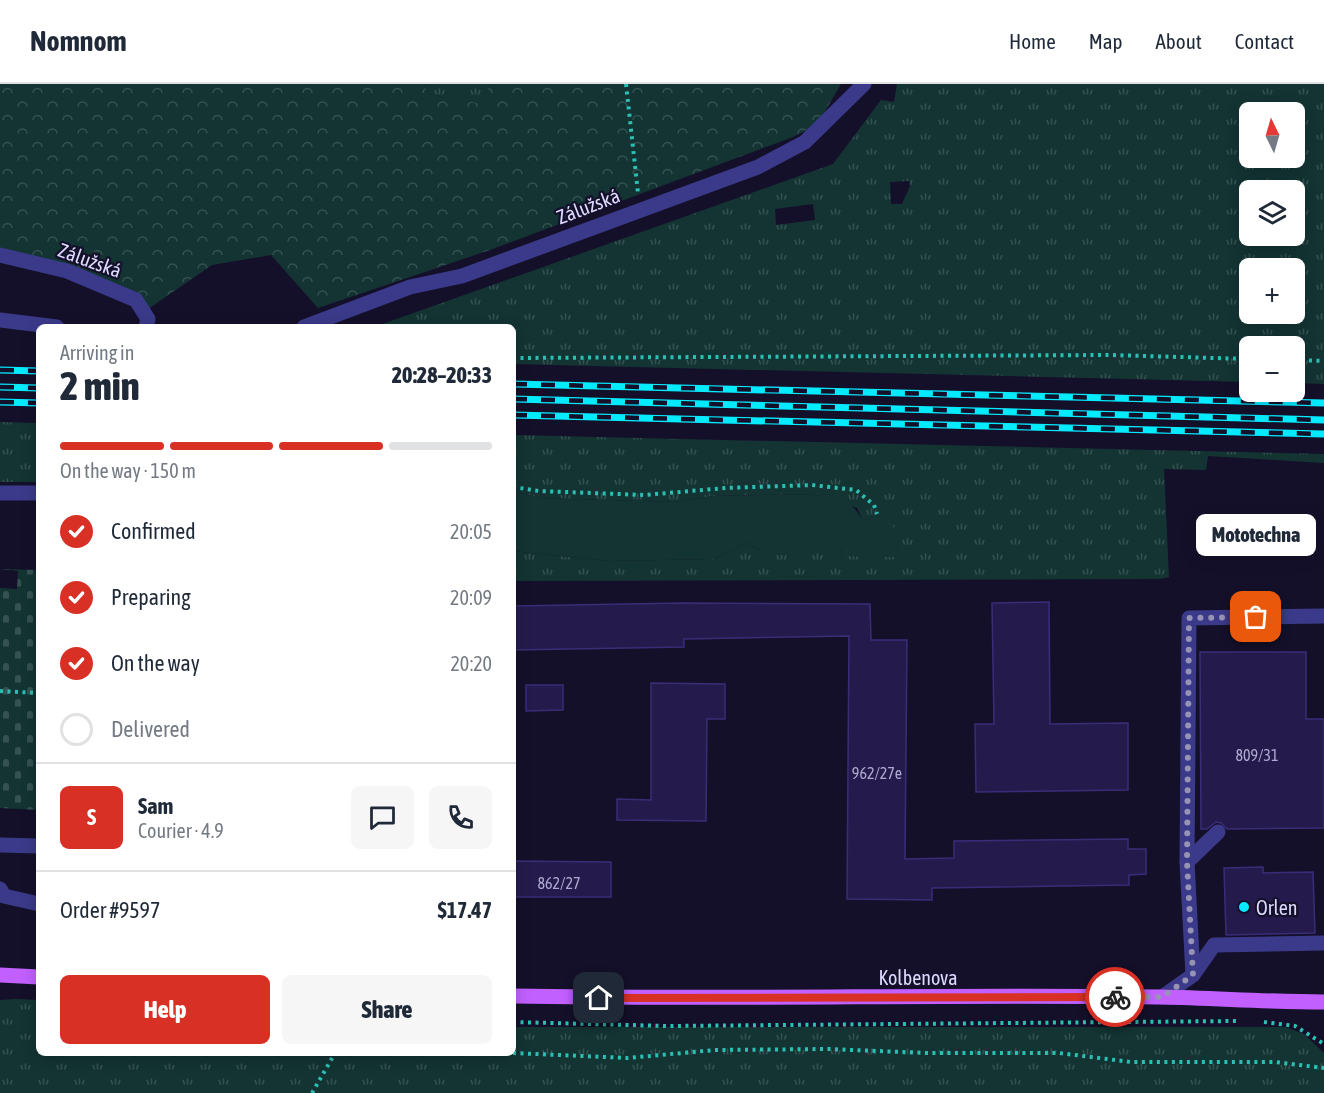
<!DOCTYPE html>
<html lang="en">
<head>
<meta charset="utf-8">
<style>
  body { margin:0; font-family:"Asap Condensed",sans-serif; background:#f6f6f7; color:#1f2937; height:100vh; display:flex; flex-direction:column; font-size:22px; white-space:nowrap }
  * { box-sizing:border-box; margin:0 }
  p { font-size:20px; color:#747a83 }
  .icon { flex:none; width:33px; height:33px; fill:none; stroke:currentColor; stroke-width:2; stroke-linecap:round; stroke-linejoin:round }
  .map { position:relative; flex:1; overflow:hidden }
  .side { position:absolute; left:36px; top:240px; width:480px; height:732px; display:flex; flex-direction:column; background:#fff; border-radius:9px; box-shadow:0 3px 15px #0003 }
  .side>* { flex:none }
  .needle { width:39px; rotate:355deg }
  .controls { position:absolute; left:1239px; top:18px; display:grid; gap:12px }
  .controls a { display:grid; place-items:center; width:66px; height:66px; border-radius:9px; background:#fff; box-shadow:0 3px 15px #0003; font-size:30px }
  .pin { position:absolute; display:grid; place-items:center; width:51px; height:51px; color:#fff; margin:-26px; border-radius:12px; box-shadow:0 3px 9px #0006 }
  .courier { position:absolute; display:grid; place-items:center; width:60px; height:60px; margin:-30px; border:4px solid #d93025; border-radius:50%; background:#fff; color:#222; box-shadow:0 2px 8px #0007 }
  .bubble { position:absolute; height:42px; border-radius:9px; background:#fff; box-shadow:0 3px 15px #0003; font-size:20px; font-weight:800; line-height:42px; text-align:center }
  .headline em { font-style:normal; font-weight:800 }
  .headline div { display:flex; flex-direction:column-reverse }
  .headline { display:flex; align-items:center; justify-content:space-between; height:102px; padding:0 24px }
  h1 { font-size:39px; font-weight:800; line-height:45px }
  .bar { display:grid; grid-template-columns:repeat(4,1fr); gap:9px 6px; align-content:center; height:72px; padding:0 24px }
  .bar i { height:8px; border-radius:4px; background:#e0e1e3 }
  .bar .active { background:#d93025 }
  .bar p { grid-column:span 4 }
  .line { display:flex; align-items:center; gap:15px; padding:0 24px; border-top:2px solid #e0e1e3 }
  .line div { flex:1 }
  .round { display:grid; place-items:center; flex:none; width:63px; height:63px; border-radius:9px; background:#f6f6f7 }
  ol { padding:0 24px; list-style:none }
  li { display:flex; align-items:center; gap:18px; height:66px }
  li p { margin-inline-start:auto }
  li .icon { padding:6px; border-radius:50%; background:#d93025; color:#fff; stroke-width:4 }
  li:last-child { color:#747a83 }
  li i { width:33px; height:33px; border:3px solid #e0e1e3; border-radius:50% }
  .action { display:flex; gap:12px; margin-top:auto; padding:12px 24px }
  .action a { flex:1; height:69px; border-radius:9px; background:#d93025; color:#fff; font-size:24px; font-weight:800; line-height:69px; text-align:center }
  .action a+a { background:#f6f6f7; color:#1f2937 }
  header { display:flex; align-items:center; gap:36px; box-sizing:border-box; height:84px; padding:0 30px; background:#fff; border-bottom:2px solid #e0e1e3 }
  header strong { font-size:28px }
  nav { display:flex; gap:33px; margin-inline-start:auto; font-size:21px }
  .map>svg:first-child { display:block }
  .grass { fill:url(#grass-tufts); fill-rule:evenodd }
  .forest { fill:url(#forest-crowns) }
  .cemetery { fill:url(#cemetery-stones) }
  .pitch { fill:#133433 }
  .building { fill:#241b4c; stroke:#3a2d78; stroke-width:1.5 }
  .lines { fill:none; stroke-linecap:round; stroke-linejoin:round }
  .path { stroke:#2cc0b4; stroke-width:4; stroke-dasharray:3 4.5; stroke-linecap:butt }
  .minor { stroke:#3b3a8a; stroke-width:15 }
  .major { stroke:#c160ff; stroke-width:15 }
  .rail-casing { stroke:#05eaff; stroke-width:7 }
  .rail { stroke:#14102a; stroke-width:4.5; stroke-dasharray:14; stroke-linecap:butt }
  .done { stroke:#9793b4; stroke-width:6; stroke-dasharray:0 10.8 }
  .route { stroke:#d93025; stroke-width:8 }
  .poi-dot { fill:#05eaff; stroke:#14102a; stroke-width:2 }
  .labels { text-anchor:middle; dominant-baseline:central; stroke-width:4.5; stroke-linejoin:round; paint-order:stroke }
  .number-label { font-size:16px; fill:#afaad2 }
  .street-label { font-size:20px; fill:#ddd9ff; stroke:#14102a }
  .poi-label { font-size:20px; fill:#ddd9ff; stroke:#14102a; text-anchor:start }
</style>
</head>
<body>
<header>
<strong>Nomnom</strong>
<nav><a>Home</a><a>Map</a><a>About</a><a>Contact</a></nav>
</header>
<div class="map">
<svg width="1324" height="1009" viewBox="0 0 1324 1009">
  <defs>
    <pattern id="grass-tufts" width="24" height="20" patternUnits="userSpaceOnUse" patternTransform="scale(1.5)"><rect width="24" height="20" fill="#133433"/><path d="M3 7l-1-3M5 7V3M7 7l1-3M15 17l-1-3M17 17v-4M19 17l1-3" fill="none" stroke="#355152"/></pattern>
    <pattern id="forest-crowns" width="20" height="18" patternUnits="userSpaceOnUse" patternTransform="scale(1.5)"><rect width="20" height="18" fill="#133433"/><path d="M2 6a3 3 0 1 1 6 0M12 15a3 3 0 1 1 6 0" fill="none" stroke="#355152"/></pattern>
    <pattern id="cemetery-stones" width="16" height="16" patternUnits="userSpaceOnUse" patternTransform="scale(1.5)"><rect width="16" height="16" fill="#133433"/><path d="M2 7V4a2 2 0 0 1 4 0v3zM10 15v-3a2 2 0 0 1 4 0v3z" fill="#355152"/></pattern>
  </defs>
  <rect width="100%" height="100%" fill="#14102a"/>
  <g class="grass">
    <polygon points="424,0 492,0 478,20 428,10"/>
    <path d="M897 0H1324V300L1295 299 1294 262H1250L1249 298 513 280V243H374L833 80 881 16 894 18ZM1250 28H1294V74H1250ZM909 97 910 102 902 120H891L890 98ZM1250 106H1294V152H1250ZM813 120 815 136 776 141 775 125ZM1294 184V230H1250V184Z"/>
    <polygon points="0,338 39,339 39,398 0,398"/>
    <path d="M513 351 1324 370V379L1208 372 1206 386 1164 385 1169 493 1160 495 513 497V467L608 477 715 475 747 459C783 484 806 461 842 463L841 472 862 434 857 424 823 410 713 412 674 418 539 414 513 407Z"/>
    <polygon points="17,915 39,916 39,969 513,969 513,943 1285,943 1304,950 1324,969 1324,1009 0,1009 0,916"/>
  </g>
  <polygon class="forest" points="0,0 424,0 428,10 477,19 492,0 841,0 817,41 793,53 490,166 318,224 271,171 212,181 148,225 117,209 0,171"/>
  <polygon class="cemetery" points="0,485 39,486 39,726 0,724 0,504 17,505 18,487"/>
  <path class="pitch" d="M513 407 539 414 674 418 713 412 823 410 846 414 862 434 893 441 898 473 841 472 842 464C806 461 785 485 747 459L715 475 608 477 513 467Z"/>
  <g class="building">
    <polygon points="1049,518 1050,640 1128,639 1128,706 976,708 975,640 994,640 992,519"/>
    <polygon points="683,519 870,520 871,556 907,556 905,775 954,774 954,757 1128,755 1128,765 1146,765 1146,790 1129,791 1129,801 932,804 932,816 847,815 849,552 684,555 684,563 513,566 513,522"/>
    <polygon points="1200,568 1306,568 1306,635 1324,635 1324,744 1227,745 1221,739 1216,738 1207,745 1201,745"/>
    <polygon points="651,599 725,600 725,635 707,635 706,737 617,736 617,715 651,716"/>
    <polygon points="526,601 563,601 563,626 526,627"/>
    <polygon points="513,777 611,778 611,813 513,813"/>
    <polygon points="1263,783 1263,789 1313,788 1315,849 1226,851 1224,784"/>
  </g>
  <g class="lines">
    <g class="path">
      <polyline points="626,0 638,109"/>
      <polyline points="513,274 1109,271 1250,275"/>
      <polyline points="1294,276 1324,277"/>
      <polyline points="513,403 539,407 644,411 726,404 812,401 856,406 874,421 877,430"/>
      <polyline points="0,607 39,609"/>
      <polyline points="513,938 667,942 1238,937"/>
      <polyline points="1264,938 1295,942 1324,960"/>
      <polyline points="513,969 628,974 715,966 828,965 927,969 1059,969 1131,978 1275,978 1324,984"/>
      <polyline points="312,1009 335,969"/>
    </g>
    <g class="minor">
      <polyline points="0,171 67,187 136,216 148,235 146,243"/>
      <polyline points="0,236 57,243"/>
      <polyline points="304,243 410,203 462,192 758,83 805,58 864,0"/>
      <polyline points="0,409 39,409"/>
      <polyline points="0,761 39,762"/>
      <polyline points="1187,778 1189,534 1324,532"/>
      <polyline points="0,805 4,812 39,820"/>
      <polyline points="1193,891 1187,778 1218,748"/>
      <polyline points="1162,913 1193,891 1214,861 1324,859"/>
    </g>
    <g class="major">
      <polyline points="0,891 39,893"/>
      <path d="M513 912C729 916 945 910 1161 913 1215 914 1270 918 1324 918"/>
    </g>
    <g class="rail-casing">
      <g id="rail">
        <polyline points="0,286 39,287"/>
        <polyline points="513,300 1324,319"/>
        <polyline points="0,303 39,304"/>
        <polyline points="513,315 1324,336"/>
        <polyline points="0,318 39,319"/>
        <polyline points="513,331 1324,350"/>
      </g>
    </g>
    <use href="#rail" class="rail"/>
  </g>
  <g class="lines">
    <polyline class="done" points="1115,913 1162,913 1193,891 1187,778 1189,534 1256,533"/>
    <polyline class="route" points="599,914 1115,913"/>
  </g>
  <circle class="poi-dot" cx="1244" cy="823" r="6"/>
  <g class="labels">
    <g class="number-label">
      <text x="1257" y="671">809/31</text>
      <text x="877" y="689">962/27e</text>
      <text x="559" y="799">862/27</text>
    </g>
    <g class="street-label">
      <text transform="translate(588 122) rotate(-21)">Zálužská</text>
      <text transform="translate(90 176) rotate(20)">Zálužská</text>
      <text x="918" y="893">Kolbenova</text>
    </g>
    <g class="poi-label">
      <text x="1256" y="823">Orlen</text>
    </g>
  </g>
</svg>
<div class="controls">
<a><svg class="needle" viewBox="-14 -14 28 28"><path d="M0-13l5 13h-10z" fill="#e53935"/><path d="M0 13l5-13h-10z" fill="#747a83"/></svg></a>
<a><svg class="icon" aria-label="layers" viewBox="0 0 24 24"><path d="M12 4l9 5-9 5-9-5zM3 14l9 5 9-5"/></svg></a>
<a>+</a>
<a>−</a>
</div>
<div class="pin" style="left:1256px;top:533px;background:#ea580c"><svg class="icon" aria-label="bag" viewBox="0 0 24 24"><path d="M5 8h14l-1 12H6zM9 8a3 3 0 0 1 6 0"/></svg></div>
<div class="pin" style="left:599px;top:914px;background:#1f2937"><svg class="icon" aria-label="home" viewBox="0 0 24 24"><path d="M3 11l9-7 9 7M6 9v11h12V9"/></svg></div>
<div class="courier" style="left:1115px;top:913px"><svg class="icon" aria-label="bike" viewBox="0 0 24 24"><circle cx="6" cy="16" r="4"/><circle cx="18" cy="16" r="4"/><path d="M6 16l4-8h5l3 8M10 8l3 8H6M13 5h3"/></svg></div>
<div class="bubble" style="left:1196px;top:430px;width:120px">Mototechna</div>
<section class="side">
<div class="headline"><div><h1>2 min</h1><p>Arriving in</p></div><em>20:28–20:33</em></div>
<div class="bar"><i class="active"></i><i class="active"></i><i class="active"></i><i></i><p>On the way · 150 m</p></div>
<ol>
<li><svg class="icon" aria-label="check" viewBox="0 0 24 24"><path d="M5 12l5 5 9-10"/></svg>Confirmed<p>20:05</p></li>
<li><svg class="icon" aria-label="check" viewBox="0 0 24 24"><path d="M5 12l5 5 9-10"/></svg>Preparing<p>20:09</p></li>
<li><svg class="icon" aria-label="check" viewBox="0 0 24 24"><path d="M5 12l5 5 9-10"/></svg>On the way<p>20:20</p></li>
<li><i></i>Delivered</li>
</ol>
<div class="line" style="height:108px"><b class="round" style="background:#d93025;color:#fff">S</b><div><b>Sam</b><p>Courier · 4.9</p></div><a class="round"><svg class="icon" aria-label="chat" viewBox="0 0 24 24"><path d="M4 5h16v11H9l-5 4z"/></svg></a><a class="round"><svg class="icon" aria-label="phone" viewBox="0 0 24 24"><path d="M5 4h4l2 5-3 2q2 4 5 5l2-3 5 2v4C11 20 4 13 5 4z"/></svg></a></div>
<div class="line" style="height:78px"><div>Order #9597</div><b>$17.47</b></div>
<div class="action"><a>Help</a><a>Share</a></div>
</section>
</div>
</body>
</html>
